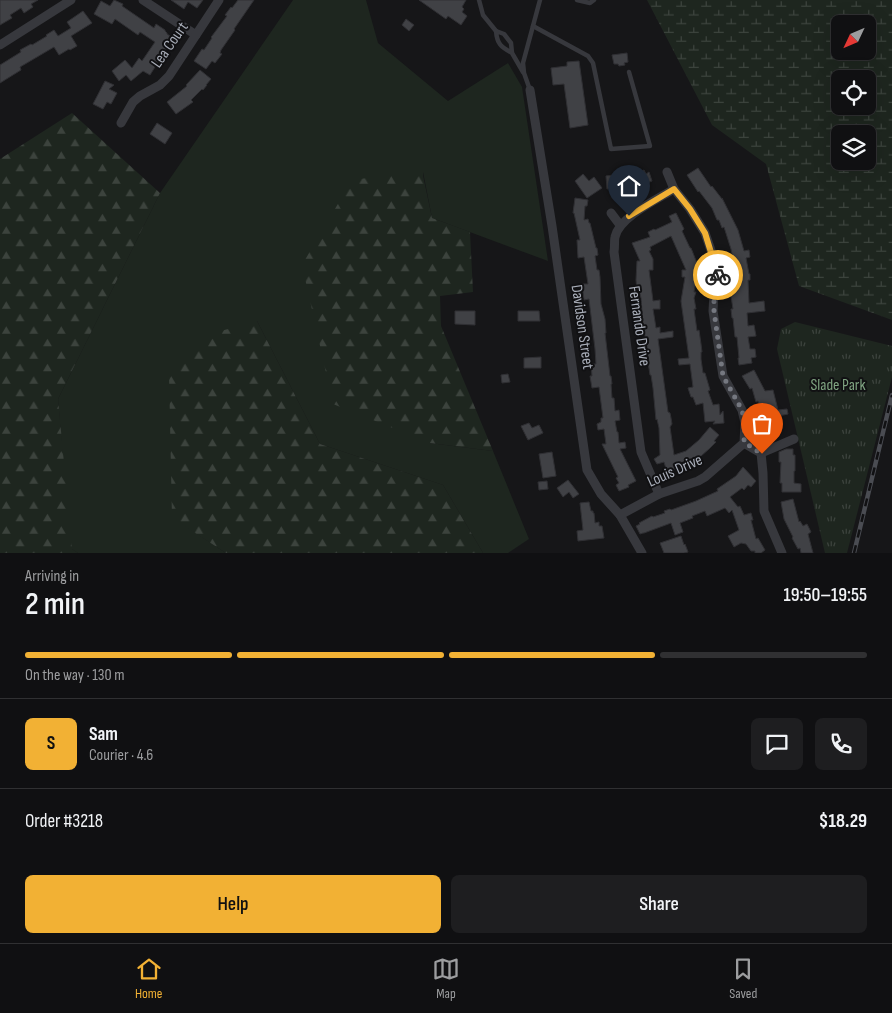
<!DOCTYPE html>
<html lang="en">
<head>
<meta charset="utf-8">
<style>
  body { margin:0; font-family:"Sofia Sans Condensed",sans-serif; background:#1e1e20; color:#f1f3f6; height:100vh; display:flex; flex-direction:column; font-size:19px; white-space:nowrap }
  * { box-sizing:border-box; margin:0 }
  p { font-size:16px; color:#9c9d9f }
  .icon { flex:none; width:28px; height:28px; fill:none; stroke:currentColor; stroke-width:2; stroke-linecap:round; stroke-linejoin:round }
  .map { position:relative; height:553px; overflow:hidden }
  .sheet { display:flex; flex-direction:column; background:#101012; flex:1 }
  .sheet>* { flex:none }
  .needle { width:32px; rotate:226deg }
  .buttons { position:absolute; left:831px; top:15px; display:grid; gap:10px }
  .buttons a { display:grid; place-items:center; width:45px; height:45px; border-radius:8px; background:#101012; box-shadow:0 5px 20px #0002,0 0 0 1px #303032; font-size:25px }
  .pin { position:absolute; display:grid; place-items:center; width:42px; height:42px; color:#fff; margin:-51px -21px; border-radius:50% 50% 50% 0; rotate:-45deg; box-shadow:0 0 5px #0007 }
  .pin .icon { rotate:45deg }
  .courier { position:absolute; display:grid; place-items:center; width:50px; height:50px; margin:-25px; border:4px solid #f2b134; border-radius:50%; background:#fff; color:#222; box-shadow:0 1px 6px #0007 }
  .overview em { font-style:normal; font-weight:600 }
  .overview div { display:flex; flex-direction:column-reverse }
  .overview { display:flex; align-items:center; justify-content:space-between; height:85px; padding:0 25px }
  h1 { font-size:32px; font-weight:600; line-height:38px }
  .bar { display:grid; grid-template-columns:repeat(4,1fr); gap:8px 5px; align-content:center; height:60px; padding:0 25px }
  .bar i { height:6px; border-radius:4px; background:#303032 }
  .bar .active { background:#f2b134 }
  .bar p { grid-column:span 4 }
  .line { display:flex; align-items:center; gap:12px; padding:0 25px; border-top:1px solid #303032 }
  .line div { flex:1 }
  .round { display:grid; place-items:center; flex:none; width:52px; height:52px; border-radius:8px; background:#1e1e20 }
  .action { display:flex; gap:10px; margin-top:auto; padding:10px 25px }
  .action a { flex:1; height:58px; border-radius:8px; background:#f2b134; color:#111; font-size:20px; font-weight:600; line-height:58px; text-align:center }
  .action a+a { background:#1e1e20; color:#f1f3f6 }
  .menu { display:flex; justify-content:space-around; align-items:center; height:70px; border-top:1px solid #303032; background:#101012; font-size:14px; color:#9c9d9f }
  .menu a { display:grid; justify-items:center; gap:2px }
  .menu .active { color:#f2b134 }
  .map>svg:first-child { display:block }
  .green { fill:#1e261f }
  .forest { fill:url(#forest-firs) }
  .wetland { fill:url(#wetland-marsh); fill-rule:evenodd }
  .park { fill:url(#park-tufts) }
  .building { fill:#404145; stroke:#303034 }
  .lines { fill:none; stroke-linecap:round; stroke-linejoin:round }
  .service { stroke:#37383d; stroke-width:4.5 }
  .minor { stroke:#37383d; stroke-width:9 }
  .rail-casing { stroke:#4a4c52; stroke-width:4.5 }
  .rail { stroke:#111113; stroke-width:2.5; stroke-dasharray:8; stroke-linecap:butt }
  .done { stroke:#757880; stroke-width:5; stroke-dasharray:0 9 }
  .route { stroke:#f2b134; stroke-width:6 }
  .labels { text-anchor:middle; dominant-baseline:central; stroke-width:4; stroke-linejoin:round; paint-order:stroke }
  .street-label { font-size:16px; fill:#a8adb8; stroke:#111113 }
  .park-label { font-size:16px; fill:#7fa381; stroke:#111113 }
</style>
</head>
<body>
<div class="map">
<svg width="892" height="553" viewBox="0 0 892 553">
  <defs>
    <pattern id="forest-firs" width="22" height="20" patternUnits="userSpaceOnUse" patternTransform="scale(1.25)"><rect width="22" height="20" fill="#1e261f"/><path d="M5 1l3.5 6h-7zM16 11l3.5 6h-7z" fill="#3c433d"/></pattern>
    <pattern id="wetland-marsh" width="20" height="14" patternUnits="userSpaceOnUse" patternTransform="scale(1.25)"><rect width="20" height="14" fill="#1e261f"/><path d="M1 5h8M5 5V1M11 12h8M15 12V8" fill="none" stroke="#3c433d"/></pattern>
    <pattern id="park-tufts" width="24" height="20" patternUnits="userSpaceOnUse" patternTransform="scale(1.25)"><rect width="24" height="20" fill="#1e261f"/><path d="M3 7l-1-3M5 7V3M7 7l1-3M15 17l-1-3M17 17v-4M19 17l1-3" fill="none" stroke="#3c433d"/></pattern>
  </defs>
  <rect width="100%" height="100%" fill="#161618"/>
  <polygon class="green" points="293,0 366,0 378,43 448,101 508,63 522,87 548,261 432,218 423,172 430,443 493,451 529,539 508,553 483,553 443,485 320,444 257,321 172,517 226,553 78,553 70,548 58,399 160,193"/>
  <g class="forest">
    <polygon points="72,113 160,193 58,399 72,549 78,553 0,553 0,159"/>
    <polygon points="422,171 432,218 470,232 473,292 440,296 441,326 493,451 430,443 333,404 302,265 352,180"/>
    <polygon points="257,321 320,444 443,485 483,553 226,553 172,518 169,374 210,334"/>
  </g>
  <path class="wetland" d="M647 0H892V320L799 286 766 164 712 125ZM840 24H868V51H840ZM840 79H868V106H840ZM840 134H868V161H840Z"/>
  <polygon class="park" points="795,322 892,346 892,377 847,553 825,553 777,349 781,329"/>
  <g class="building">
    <polygon points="0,0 38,0 31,4 33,7 24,13 21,8 10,15 12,18 0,25"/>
    <polygon points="114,0 123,4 122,6 154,28 156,24 165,30 165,31 167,33 167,34 173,38 150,75 143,71 131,81 126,75 119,81 112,71 125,60 132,68 139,58 142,61 155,42 140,32 138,35 115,19 112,24 94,14 101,1 110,6"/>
    <polygon points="171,0 203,0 197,8 188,2 184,9"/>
    <polygon points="238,0 254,0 234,29 235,30 221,50 220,53 222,54 215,63 212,61 206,69 194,61 202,49 204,50 212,38 211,37 212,36 227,16 225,15 231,7 232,8"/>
    <polygon points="419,0 466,0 462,7 464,9 462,12 467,16 461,25 448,16 446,19"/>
    <polygon points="83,11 92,23 71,36 77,46 70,50 69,49 59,55 54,47 20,67 21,70 0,83 0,65 21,52 20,50 31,44 32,45 47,36 46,35 54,30 58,36 71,28 67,22"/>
    <polygon points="406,19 414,25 409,31 402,25"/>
    <polygon points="627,53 628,62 624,63 625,65 619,66 618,64 614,64 612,55"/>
    <polygon points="579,61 588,125 570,128 564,84 553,85 551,68 567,66 567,62"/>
    <polygon points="200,70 211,79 206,85 207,85 203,90 202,89 191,100 193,102 176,114 167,102 187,86 186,85"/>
    <polygon points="105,81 114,85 109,89 117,93 111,104 107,102 103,109 93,104"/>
    <polygon points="157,123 172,133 165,144 150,134"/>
    <polygon points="698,168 711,187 712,186 722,199 722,198 738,230 744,251 749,250 750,257 746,258 749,274 750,274 750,280 748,280 749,303 764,301 765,311 747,313 748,326 754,325 756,336 748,337 750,349 755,349 756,357 751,358 752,363 739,365 738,358 739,358 737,337 735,337 733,318 732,318 731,309 733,309 731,296 733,296 732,286 741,285 742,269 735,270 731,249 724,227 722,228 719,220 717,220 712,208 699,191 698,192 687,175"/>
    <polygon points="644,170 646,174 649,172 652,181 635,188 633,183 622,184 622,186 607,189 606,176 621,174 621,177 629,176"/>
    <polygon points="583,174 589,181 594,177 602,188 587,198 575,181"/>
    <polygon points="575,198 588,200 587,206 585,206 584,220 588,219 589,223 590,223 596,248 597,248 598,255 595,256 597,270 599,270 600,277 601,304 605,319 606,333 605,333 610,376 611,376 612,384 611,384 612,398 614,398 615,411 619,410 620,420 615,421 617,432 618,432 619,443 625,442 626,448 620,449 636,481 628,485 629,487 619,491 616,485 619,483 616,478 618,477 602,444 606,444 604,429 598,430 597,424 601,422 601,418 603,418 599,387 592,388 590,376 592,376 591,364 596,364 595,349 589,299 584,300 582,284 588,284 584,257 578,258 577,240 580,240 574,213 573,213"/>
    <polygon points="676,213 684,229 682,231 690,248 691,248 697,263 699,263 694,292 696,292 694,298 696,309 694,309 697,331 699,330 701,344 702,352 701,352 701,359 703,373 705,373 710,390 708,391 713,405 719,404 720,415 723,411 724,423 713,424 715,421 705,422 703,403 696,405 693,397 691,397 688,388 693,387 690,364 679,365 678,359 689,358 681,301 685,277 682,277 682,270 686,270 671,236 650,247 651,250 649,251 653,259 653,270 649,270 653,301 660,300 660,309 653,309 656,328 660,327 660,333 673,331 673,337 658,339 668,412 670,413 671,418 672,424 670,427 674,455 686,451 699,440 710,427 719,435 714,441 716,442 709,449 693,463 667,472 664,462 657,464 654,459 660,455 659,428 657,419 656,420 653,388 651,375 650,375 647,355 648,355 646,341 643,325 641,298 639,290 637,290 636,280 637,261 640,261 632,243 650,237 648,232 654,229 655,230 672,222 669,216"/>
    <polygon points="455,311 475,311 475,325 455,324"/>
    <polygon points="518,311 539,311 540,321 518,321"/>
    <polygon points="541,357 541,368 524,368 524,358"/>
    <polygon points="754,370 765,391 773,390 778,410 787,409 788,414 774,417 775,426 772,426 773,431 764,432 762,420 761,420 758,401 756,402 752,388 750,389 742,376"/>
    <polygon points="508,374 510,382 502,383 501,375"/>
    <polygon points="529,423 532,428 539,425 543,433 528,440 521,426"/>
    <polygon points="786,449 793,449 793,455 795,455 795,471 794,471 794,483 801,484 801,492 782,492 782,483 780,483 781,462 779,462 779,452"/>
    <polygon points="552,452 556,476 543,478 539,454"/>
    <polygon points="743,467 756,481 751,487 748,485 744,490 742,488 730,497 738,507 740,506 744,515 751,513 753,520 751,520 756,539 758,538 765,550 761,553 755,553 755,551 751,551 746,544 741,543 734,547 728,536 739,530 732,510 729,513 725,508 707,516 705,511 692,516 693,518 680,523 683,532 675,535 671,523 644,533 643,533 640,534 636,526 640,524 639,523 652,516 653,517 665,513 664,511 670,509 671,510 696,501 718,491 717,489 736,476"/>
    <polygon points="568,480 579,494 573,498 569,492 563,497 557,488"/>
    <polygon points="547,481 548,489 539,490 538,482"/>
    <polygon points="793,499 799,522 800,521 803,526 807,524 811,532 808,534 813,553 801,553 800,548 798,549 792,538 793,537 784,519 781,502"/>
    <polygon points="589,502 591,511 593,511 593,513 594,513 595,523 599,522 599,526 602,526 604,538 578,541 577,531 583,530 580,503"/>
    <polygon points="681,536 684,545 685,544 688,552 684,553 664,553 660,543"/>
  </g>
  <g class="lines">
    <g class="service">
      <polyline points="479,0 483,15 496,31"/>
      <polyline points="577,0 590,3 594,0"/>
      <polyline points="533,26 588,56 593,63 611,149 650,146 629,72"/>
      <path d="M512 53C501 47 497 44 496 31L504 34 511 43 512 53 523 72"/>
      <polyline points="530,90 524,73 523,63 540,0"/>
    </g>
    <g class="minor">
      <polyline points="143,0 196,35"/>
      <polyline points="0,45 71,0"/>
      <polyline points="530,90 552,226 587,470 601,494 620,515 642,553"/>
      <polyline points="121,123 133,102 140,96 160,85 169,76 219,0"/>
      <polyline points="611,213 620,225"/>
      <polyline points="744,443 761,453 763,473 764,511 782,553"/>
      <polyline points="761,453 794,439"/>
      <path d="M659 494 641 452 614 252C615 247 614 241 615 237 619 217 658 199 674 189"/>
      <polyline points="620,515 659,494 698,481 705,477 744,443 745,423 742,410 723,376 713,311 714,293 718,276 715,262 705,233 690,209 674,189 667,172"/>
    </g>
    <g class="rail-casing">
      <polyline id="rail" points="854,553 892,395"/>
    </g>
    <use href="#rail" class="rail"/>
  </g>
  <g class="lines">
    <polyline class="done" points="718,275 714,293 714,311 723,376 742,410 745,423 744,442 762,454"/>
    <polyline class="route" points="629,216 674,189 690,209 705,233 718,275"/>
  </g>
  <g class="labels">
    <g class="street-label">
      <text transform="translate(170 45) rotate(-55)">Lea Court</text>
      <text transform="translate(639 326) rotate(82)">Fernando Drive</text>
      <text transform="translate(582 327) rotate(82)">Davidson Street</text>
      <text transform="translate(675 471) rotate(-24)">Louis Drive</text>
    </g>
    <g class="park-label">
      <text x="838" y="385">Slade Park</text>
    </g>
  </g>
</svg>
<div class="buttons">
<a><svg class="needle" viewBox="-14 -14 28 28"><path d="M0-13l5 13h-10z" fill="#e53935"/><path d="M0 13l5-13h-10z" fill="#9c9d9f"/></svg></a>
<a><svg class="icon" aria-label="locate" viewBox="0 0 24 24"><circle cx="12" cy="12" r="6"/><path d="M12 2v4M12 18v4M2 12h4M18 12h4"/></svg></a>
<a><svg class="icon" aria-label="layers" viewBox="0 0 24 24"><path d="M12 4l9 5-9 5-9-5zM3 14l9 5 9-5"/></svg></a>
</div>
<div class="pin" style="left:762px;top:454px;background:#ea580c"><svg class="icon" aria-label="bag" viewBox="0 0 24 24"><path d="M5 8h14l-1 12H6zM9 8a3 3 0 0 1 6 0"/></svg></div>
<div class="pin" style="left:629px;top:216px;background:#1f2937"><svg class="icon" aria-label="home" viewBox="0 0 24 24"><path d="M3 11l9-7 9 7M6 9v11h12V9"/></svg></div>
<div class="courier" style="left:718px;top:275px"><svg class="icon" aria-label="bike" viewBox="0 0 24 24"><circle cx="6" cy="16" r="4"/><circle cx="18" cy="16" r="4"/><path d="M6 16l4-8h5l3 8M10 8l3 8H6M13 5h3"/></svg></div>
</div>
<section class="sheet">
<div class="overview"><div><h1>2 min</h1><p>Arriving in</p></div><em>19:50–19:55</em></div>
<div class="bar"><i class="active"></i><i class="active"></i><i class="active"></i><i></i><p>On the way · 130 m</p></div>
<div class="line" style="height:90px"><b class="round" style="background:#f2b134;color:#111">S</b><div><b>Sam</b><p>Courier · 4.6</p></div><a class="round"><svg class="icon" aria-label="chat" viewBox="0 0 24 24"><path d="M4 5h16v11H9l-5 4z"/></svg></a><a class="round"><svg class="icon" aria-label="phone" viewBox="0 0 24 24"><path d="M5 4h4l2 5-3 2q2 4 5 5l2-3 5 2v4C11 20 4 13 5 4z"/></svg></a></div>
<div class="line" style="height:65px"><div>Order #3218</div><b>$18.29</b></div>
<div class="action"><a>Help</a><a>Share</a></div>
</section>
<nav class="menu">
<a class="active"><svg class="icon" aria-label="home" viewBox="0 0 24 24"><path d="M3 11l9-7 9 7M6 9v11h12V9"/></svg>Home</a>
<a><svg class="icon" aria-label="map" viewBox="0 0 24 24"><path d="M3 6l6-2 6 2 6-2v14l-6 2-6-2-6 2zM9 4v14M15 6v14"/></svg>Map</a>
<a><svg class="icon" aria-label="saved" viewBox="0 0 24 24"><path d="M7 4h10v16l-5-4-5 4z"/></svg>Saved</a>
</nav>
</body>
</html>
